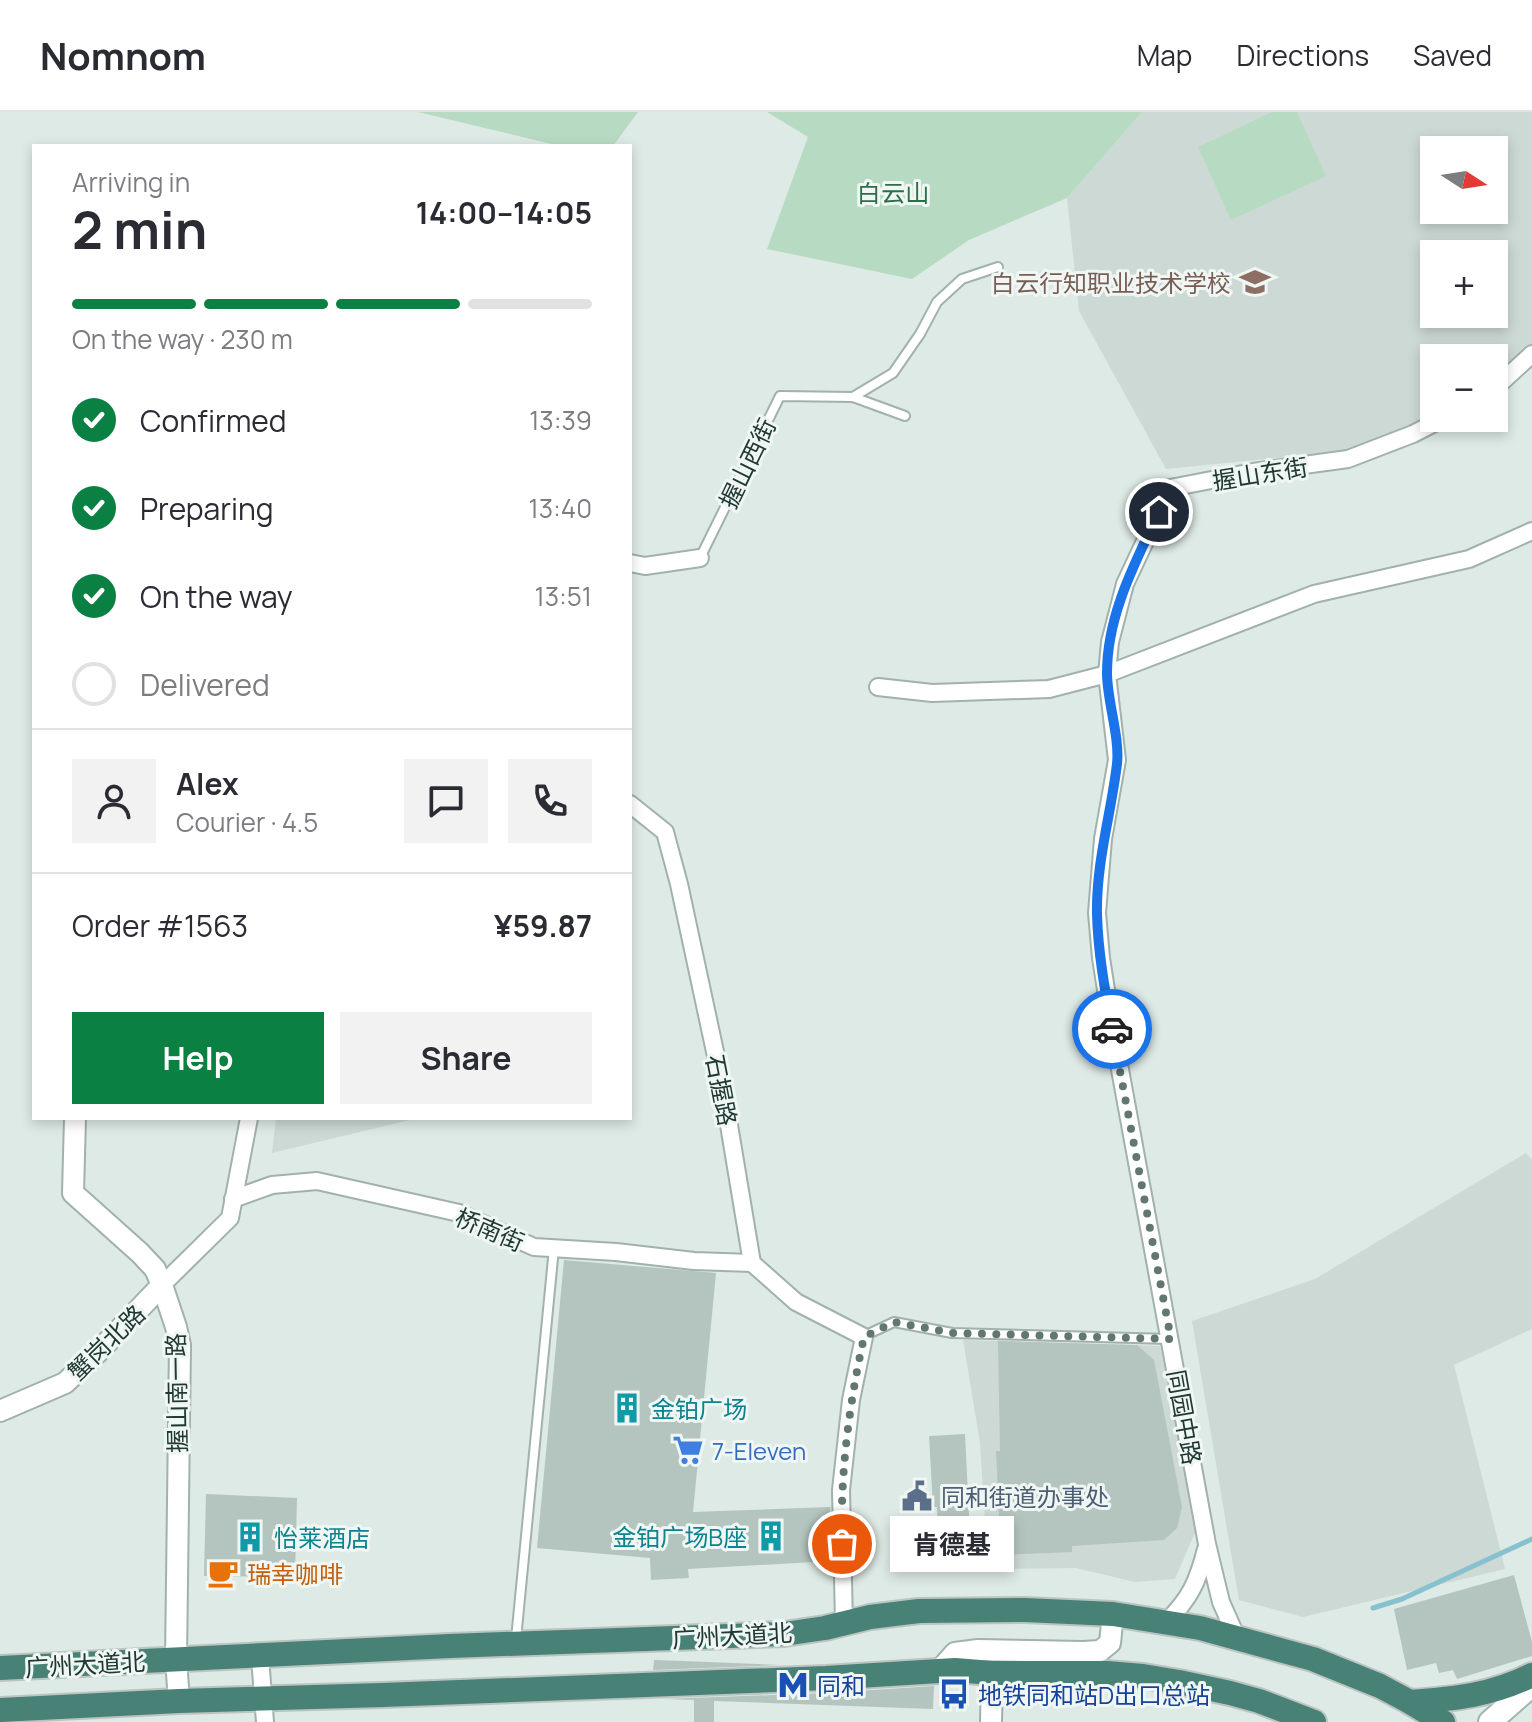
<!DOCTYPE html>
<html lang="en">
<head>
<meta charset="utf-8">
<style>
  body { margin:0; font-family:Manrope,"Noto Sans SC",sans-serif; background:#f2f2f3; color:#2b2b33; height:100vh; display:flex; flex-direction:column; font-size:30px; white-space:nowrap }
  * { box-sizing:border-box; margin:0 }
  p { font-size:26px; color:#7c7c81 }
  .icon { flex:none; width:44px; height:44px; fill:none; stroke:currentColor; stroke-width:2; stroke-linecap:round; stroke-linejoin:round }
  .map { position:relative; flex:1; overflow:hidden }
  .sheet { position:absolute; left:32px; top:32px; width:600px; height:976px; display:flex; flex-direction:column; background:#fff; border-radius:0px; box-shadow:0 4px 12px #0003 }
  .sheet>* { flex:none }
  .needle { width:52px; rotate:102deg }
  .controls { position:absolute; left:1420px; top:24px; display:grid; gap:16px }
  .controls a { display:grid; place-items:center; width:88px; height:88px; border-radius:0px; background:#fff; box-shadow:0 4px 12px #0003; font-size:40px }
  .pin { position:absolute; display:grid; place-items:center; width:68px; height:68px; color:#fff; margin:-34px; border:4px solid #fff; border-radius:50%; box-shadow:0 2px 8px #0007 }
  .courier { position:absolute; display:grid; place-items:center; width:80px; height:80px; margin:-40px; border:6px solid #1a73e8; border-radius:50%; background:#fff; color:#222; box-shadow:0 2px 10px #0007 }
  .bubble { position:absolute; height:56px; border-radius:0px; background:#fff; box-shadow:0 4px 12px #0003; font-size:26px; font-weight:700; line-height:56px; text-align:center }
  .head em { font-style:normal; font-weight:700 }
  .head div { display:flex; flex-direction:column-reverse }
  .head { display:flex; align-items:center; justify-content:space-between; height:136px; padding:0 40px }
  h1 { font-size:52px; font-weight:700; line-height:60px }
  .bar { display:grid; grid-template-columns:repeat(4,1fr); gap:12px 8px; align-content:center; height:96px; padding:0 40px }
  .bar i { height:10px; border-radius:6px; background:#e1e1e2 }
  .bar .on { background:#0b8043 }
  .bar p { grid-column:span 4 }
  .line { display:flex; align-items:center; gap:20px; padding:0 40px; border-top:2px solid #e1e1e2 }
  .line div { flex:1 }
  .round { display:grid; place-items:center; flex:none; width:84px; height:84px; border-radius:0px; background:#f2f2f3 }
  ol { padding:0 40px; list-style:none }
  li { display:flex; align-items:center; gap:24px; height:88px }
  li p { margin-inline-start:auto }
  li .icon { padding:8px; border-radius:50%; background:#0b8043; color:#fff; stroke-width:4 }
  li:last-child { color:#7c7c81 }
  li i { width:44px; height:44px; border:4px solid #e1e1e2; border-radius:50% }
  .button { display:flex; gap:16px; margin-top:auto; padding:16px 40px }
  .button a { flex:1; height:92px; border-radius:0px; background:#0b8043; color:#fff; font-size:32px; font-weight:700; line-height:92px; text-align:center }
  .button a+a { background:#f2f2f3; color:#2b2b33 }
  header { display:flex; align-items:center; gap:48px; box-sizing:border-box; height:112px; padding:0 40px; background:#fff; border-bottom:2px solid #e1e1e2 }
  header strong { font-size:38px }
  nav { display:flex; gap:44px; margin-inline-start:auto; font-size:28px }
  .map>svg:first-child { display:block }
  .built { fill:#cdd9d4; fill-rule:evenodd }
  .green { fill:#b7dbc2 }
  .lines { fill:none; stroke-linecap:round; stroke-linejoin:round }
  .stream { stroke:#87c0ce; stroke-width:5 }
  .building { fill:#b4c4be }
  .service-casing { stroke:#a1b1ac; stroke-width:12 }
  .minor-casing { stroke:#a1b1ac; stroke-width:20 }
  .tertiary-casing { stroke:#a1b1ac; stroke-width:24 }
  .secondary-casing { stroke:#9eb5ae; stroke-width:26 }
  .trunk-casing { stroke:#bcc4c2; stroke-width:28 }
  .service { stroke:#fff; stroke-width:8 }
  .minor { stroke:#fff; stroke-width:16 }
  .tertiary { stroke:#fff; stroke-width:20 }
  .secondary { stroke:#fff; stroke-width:22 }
  .trunk { stroke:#488176; stroke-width:24 }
  .done { stroke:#627771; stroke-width:8; stroke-dasharray:0 14.4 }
  .route { stroke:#1a73e8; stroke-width:10 }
  .labels { text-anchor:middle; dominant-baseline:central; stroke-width:6; stroke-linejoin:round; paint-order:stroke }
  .park-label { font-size:24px; fill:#2c6e48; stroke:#eff6f3 }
  .education-label { font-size:24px; fill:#785e54; stroke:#eff6f3; text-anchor:end }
  .street-label { font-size:24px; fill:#203933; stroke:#eff6f3 }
  .culture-label { font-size:24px; fill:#0d838f; stroke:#eff6f3; text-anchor:start }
  .shop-label { font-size:24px; fill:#366cbe; stroke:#eff6f3; text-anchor:start }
  .service-label { font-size:24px; fill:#4e5e75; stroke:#eff6f3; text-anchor:start }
  .food-label { font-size:24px; fill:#c56008; stroke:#eff6f3; text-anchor:start }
  .transit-label { font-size:24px; fill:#164399; stroke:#eff6f3; text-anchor:start }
</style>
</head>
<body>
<header>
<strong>Nomnom</strong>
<nav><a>Map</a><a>Directions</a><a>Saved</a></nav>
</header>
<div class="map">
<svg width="1532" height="1610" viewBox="0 0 1532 1610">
  <rect width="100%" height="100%" fill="#deeae5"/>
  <g class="built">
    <path d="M1142 0H1532V243L1494 277V246H1434V306L1375 336 1166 357 1079 199 1067 86ZM1434 38H1494V98H1434ZM1434 142H1494V202H1434Z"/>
    <polygon points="276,1006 418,1006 272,1041"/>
    <polygon points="1526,1041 1532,1048 1532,1217 1454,1253 1505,1457 1303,1505 1239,1488 1192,1209 1315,1167"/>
    <polygon points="963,1228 1160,1234 1196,1418 1175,1467 1135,1470 1076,1456 988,1457 980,1331"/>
  </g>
  <g class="green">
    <polygon points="418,0 638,0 613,34 560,34"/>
    <polygon points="767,0 1142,0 1067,86 969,128 912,167 767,137 808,25"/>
    <polygon points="1272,0 1297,0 1326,64 1231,108 1198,35"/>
  </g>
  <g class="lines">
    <polyline class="stream" points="1373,1496 1402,1487 1532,1427"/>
  </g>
  <g class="building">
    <polygon points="564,1148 716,1161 693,1400 830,1395 832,1449 688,1457 689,1466 651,1468 650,1446 537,1436"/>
    <polygon points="998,1229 1137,1233 1154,1248 1182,1395 1177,1416 1164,1428 1072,1434 1072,1440 1001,1443 996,1339 1000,1339"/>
    <polygon points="965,1322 971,1443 905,1446 904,1426 938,1424 937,1395 933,1395 929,1324"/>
    <polygon points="206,1382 297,1386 295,1465 204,1464"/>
    <polygon points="1514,1463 1532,1530 1532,1544 1457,1567 1453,1558 1439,1561 1436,1551 1407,1558 1394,1497"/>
    <polygon points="654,1548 683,1549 781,1553 653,1558"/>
    <polygon points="934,1574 933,1597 714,1589 714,1610 694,1610 694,1588 663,1587 827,1581"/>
  </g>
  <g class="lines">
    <g class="service-casing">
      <g id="service">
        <polyline points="853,285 893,261 920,222 937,190 962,167 998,155"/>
        <polyline points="700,446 780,284 853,285 905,304"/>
        <polyline points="864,1224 894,1210 952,1221 1170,1227"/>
        <polyline points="516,1527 554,1136"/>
      </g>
    </g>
    <g class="minor-casing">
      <g id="minor">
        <polyline points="1494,277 1532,242"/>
        <polyline points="630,451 645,454 700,446"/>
        <polyline points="878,575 932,581 1049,577 1107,562 1314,482 1469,447 1532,419"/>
        <polyline points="630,692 665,720 679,772 723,977 752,1151 796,1190 864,1225 851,1288 841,1378 844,1511"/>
        <polyline points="233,1087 272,1073 317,1069 459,1101 534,1135 616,1140 694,1149 752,1151"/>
        <polyline points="162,1173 230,1106 249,1006"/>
        <path d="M1166 1510C1190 1487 1198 1469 1206 1437"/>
        <polyline points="1237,1526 1221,1490 1207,1432 1110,903 1101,846 1097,801 1103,727 1117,648 1107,562 1110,530 1125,472 1170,376 1253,360 1348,347 1413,322 1444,306"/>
        <polyline points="260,1545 265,1610"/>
      </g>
    </g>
    <g class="tertiary-casing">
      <g id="tertiary">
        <polyline points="75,1006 73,1081 140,1141 155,1157 162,1173 176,1215 180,1233 176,1548 179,1589"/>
        <polyline points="0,1299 65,1271 98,1240 162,1173"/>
        <polyline points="939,1559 955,1541 978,1538 1083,1540 1100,1539 1110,1531 1113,1502"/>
        <polyline points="991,1610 992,1561"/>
      </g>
    </g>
    <g class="secondary-casing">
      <polyline id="secondary" points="1490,1610 1532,1573"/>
    </g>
    <g class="trunk-casing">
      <g id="trunk">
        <polyline points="0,1556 450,1534 784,1522 825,1516 870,1505 919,1499 1025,1498 1113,1502 1200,1516 1313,1547 1380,1574 1410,1590 1443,1610"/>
        <path d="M1410 1590C1454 1587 1493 1583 1532 1563"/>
        <polyline points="0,1598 179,1589 383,1583 826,1566 955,1558 992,1561 1107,1561 1143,1564 1179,1570 1230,1581 1259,1589 1314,1610"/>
      </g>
    </g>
    <use href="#service" class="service"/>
    <use href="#minor" class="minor"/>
    <use href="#tertiary" class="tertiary"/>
    <use href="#secondary" class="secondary"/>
    <use href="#trunk" class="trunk"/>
  </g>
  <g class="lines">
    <path class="done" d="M842 1432C840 1362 849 1293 864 1225L894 1210 952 1221 1171 1227 1112 917"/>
    <path class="route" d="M1112 917C1105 879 1098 840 1097 802 1096 751 1111 702 1117 652 1120 625 1107 589 1107 561 1107 503 1135 451 1159 400"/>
  </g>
  <defs>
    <g id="school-bare" transform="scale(2.4)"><path d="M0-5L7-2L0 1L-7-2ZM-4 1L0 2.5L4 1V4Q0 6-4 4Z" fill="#8d6e63" stroke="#eff6f3" stroke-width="2.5" paint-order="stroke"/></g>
    <g id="building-bare" transform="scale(2.4)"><path d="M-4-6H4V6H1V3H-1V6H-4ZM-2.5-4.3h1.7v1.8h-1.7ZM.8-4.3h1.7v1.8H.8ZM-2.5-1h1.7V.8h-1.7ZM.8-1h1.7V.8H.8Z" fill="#0f9aa8" stroke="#eff6f3" stroke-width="2.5" paint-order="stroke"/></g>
    <g id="supermarket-bare" transform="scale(2.4)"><path d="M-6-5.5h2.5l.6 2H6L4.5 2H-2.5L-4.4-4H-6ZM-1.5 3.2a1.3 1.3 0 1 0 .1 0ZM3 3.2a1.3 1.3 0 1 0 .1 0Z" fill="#3f7fe0" stroke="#eff6f3" stroke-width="2.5" paint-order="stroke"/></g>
    <g id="civic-bare" transform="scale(2.4)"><path d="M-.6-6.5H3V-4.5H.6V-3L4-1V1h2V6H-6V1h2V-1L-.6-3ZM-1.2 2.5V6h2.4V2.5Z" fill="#5c6f8a" stroke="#eff6f3" stroke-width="2.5" paint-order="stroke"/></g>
    <g id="cafe-bare" transform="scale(2.4)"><path d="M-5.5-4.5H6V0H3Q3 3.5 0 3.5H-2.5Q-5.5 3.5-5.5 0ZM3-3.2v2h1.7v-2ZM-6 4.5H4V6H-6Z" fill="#e8710a" stroke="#eff6f3" stroke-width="2.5" paint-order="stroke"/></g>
    <g id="metro-bare" transform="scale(2.4)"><path d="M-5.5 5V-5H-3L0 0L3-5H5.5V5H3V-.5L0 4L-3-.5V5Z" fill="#1a4fb4" stroke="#eff6f3" stroke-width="2.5" paint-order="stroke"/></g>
    <g id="bus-bare" transform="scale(2.4)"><path d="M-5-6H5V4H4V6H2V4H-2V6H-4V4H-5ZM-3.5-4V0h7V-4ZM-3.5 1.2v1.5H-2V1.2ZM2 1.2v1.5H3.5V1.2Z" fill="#1a4fb4" stroke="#eff6f3" stroke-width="2.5" paint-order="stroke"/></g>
  </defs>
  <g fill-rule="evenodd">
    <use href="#school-bare" x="1255" y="170"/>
    <use href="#building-bare" x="627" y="1296"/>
    <use href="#supermarket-bare" x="688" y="1338"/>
    <use href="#civic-bare" x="917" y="1384"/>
    <use href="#building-bare" x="771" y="1424"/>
    <use href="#building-bare" x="250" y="1425"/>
    <use href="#cafe-bare" x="223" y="1461"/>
    <use href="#metro-bare" x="793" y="1573"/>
    <use href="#bus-bare" x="954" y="1582"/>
  </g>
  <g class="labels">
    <g class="park-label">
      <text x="893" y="80">白云山</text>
    </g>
    <g class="education-label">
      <text x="1231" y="170">白云行知职业技术学校</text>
    </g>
    <g class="street-label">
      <text transform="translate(747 351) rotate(-64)">握山西街</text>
      <text transform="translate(1260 361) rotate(-9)">握山东街</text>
      <text transform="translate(722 978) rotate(79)">石握路</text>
      <text transform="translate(490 1117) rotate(23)">桥南街</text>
      <text transform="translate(106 1230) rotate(-44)">蟹岗北路</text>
      <text transform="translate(176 1281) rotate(-91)">握山南一路</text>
      <text transform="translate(1185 1305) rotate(80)">同园中路</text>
      <text transform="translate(732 1523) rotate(-3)">广州大道北</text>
      <text transform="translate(85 1552) rotate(-3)">广州大道北</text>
    </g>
    <g class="culture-label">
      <text x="651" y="1296">金铂广场</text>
      <text x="747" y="1424" text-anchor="end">金铂广场B座</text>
      <text x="274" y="1425">怡莱酒店</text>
    </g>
    <g class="shop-label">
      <text x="712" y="1338">7-Eleven</text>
    </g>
    <g class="service-label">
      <text x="941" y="1384">同和街道办事处</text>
    </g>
    <g class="food-label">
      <text x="247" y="1461">瑞幸咖啡</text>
    </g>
    <g class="transit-label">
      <text x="817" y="1573">同和</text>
      <text x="978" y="1582">地铁同和站D出口总站</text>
    </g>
  </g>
</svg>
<div class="controls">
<a><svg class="needle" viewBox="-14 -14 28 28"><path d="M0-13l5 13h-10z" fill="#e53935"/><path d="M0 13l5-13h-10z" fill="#7c7c81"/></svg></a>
<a>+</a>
<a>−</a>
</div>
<div class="pin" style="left:842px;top:1432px;background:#ea580c"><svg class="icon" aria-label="bag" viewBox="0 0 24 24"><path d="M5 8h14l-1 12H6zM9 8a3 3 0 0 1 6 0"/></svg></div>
<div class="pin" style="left:1159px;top:400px;background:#1f2937"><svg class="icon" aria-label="home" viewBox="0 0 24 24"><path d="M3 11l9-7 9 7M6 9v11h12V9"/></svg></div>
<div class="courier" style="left:1112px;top:917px"><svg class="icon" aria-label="car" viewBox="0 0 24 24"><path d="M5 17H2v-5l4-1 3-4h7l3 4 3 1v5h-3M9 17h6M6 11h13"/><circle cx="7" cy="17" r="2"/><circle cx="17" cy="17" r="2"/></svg></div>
<div class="bubble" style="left:890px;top:1404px;width:124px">肯德基</div>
<section class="sheet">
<div class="head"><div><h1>2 min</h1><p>Arriving in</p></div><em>14:00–14:05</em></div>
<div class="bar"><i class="on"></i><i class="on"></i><i class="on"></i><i></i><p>On the way · 230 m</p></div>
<ol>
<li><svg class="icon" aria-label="check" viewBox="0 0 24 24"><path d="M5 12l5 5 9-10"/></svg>Confirmed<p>13:39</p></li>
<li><svg class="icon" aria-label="check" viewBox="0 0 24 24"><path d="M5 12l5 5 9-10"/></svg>Preparing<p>13:40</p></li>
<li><svg class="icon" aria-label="check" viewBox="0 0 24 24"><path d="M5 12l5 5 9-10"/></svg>On the way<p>13:51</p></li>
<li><i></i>Delivered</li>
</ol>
<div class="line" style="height:144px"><a class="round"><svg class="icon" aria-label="person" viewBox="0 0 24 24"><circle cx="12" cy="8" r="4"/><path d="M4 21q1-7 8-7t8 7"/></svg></a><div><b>Alex</b><p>Courier · 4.5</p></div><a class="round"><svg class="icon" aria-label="chat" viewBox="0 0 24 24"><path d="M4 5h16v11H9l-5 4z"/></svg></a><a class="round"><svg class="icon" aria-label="phone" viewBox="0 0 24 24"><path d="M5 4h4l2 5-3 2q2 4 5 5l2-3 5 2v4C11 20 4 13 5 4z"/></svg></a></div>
<div class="line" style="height:104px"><div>Order #1563</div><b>¥59.87</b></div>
<div class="button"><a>Help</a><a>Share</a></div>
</section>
</div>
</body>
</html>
